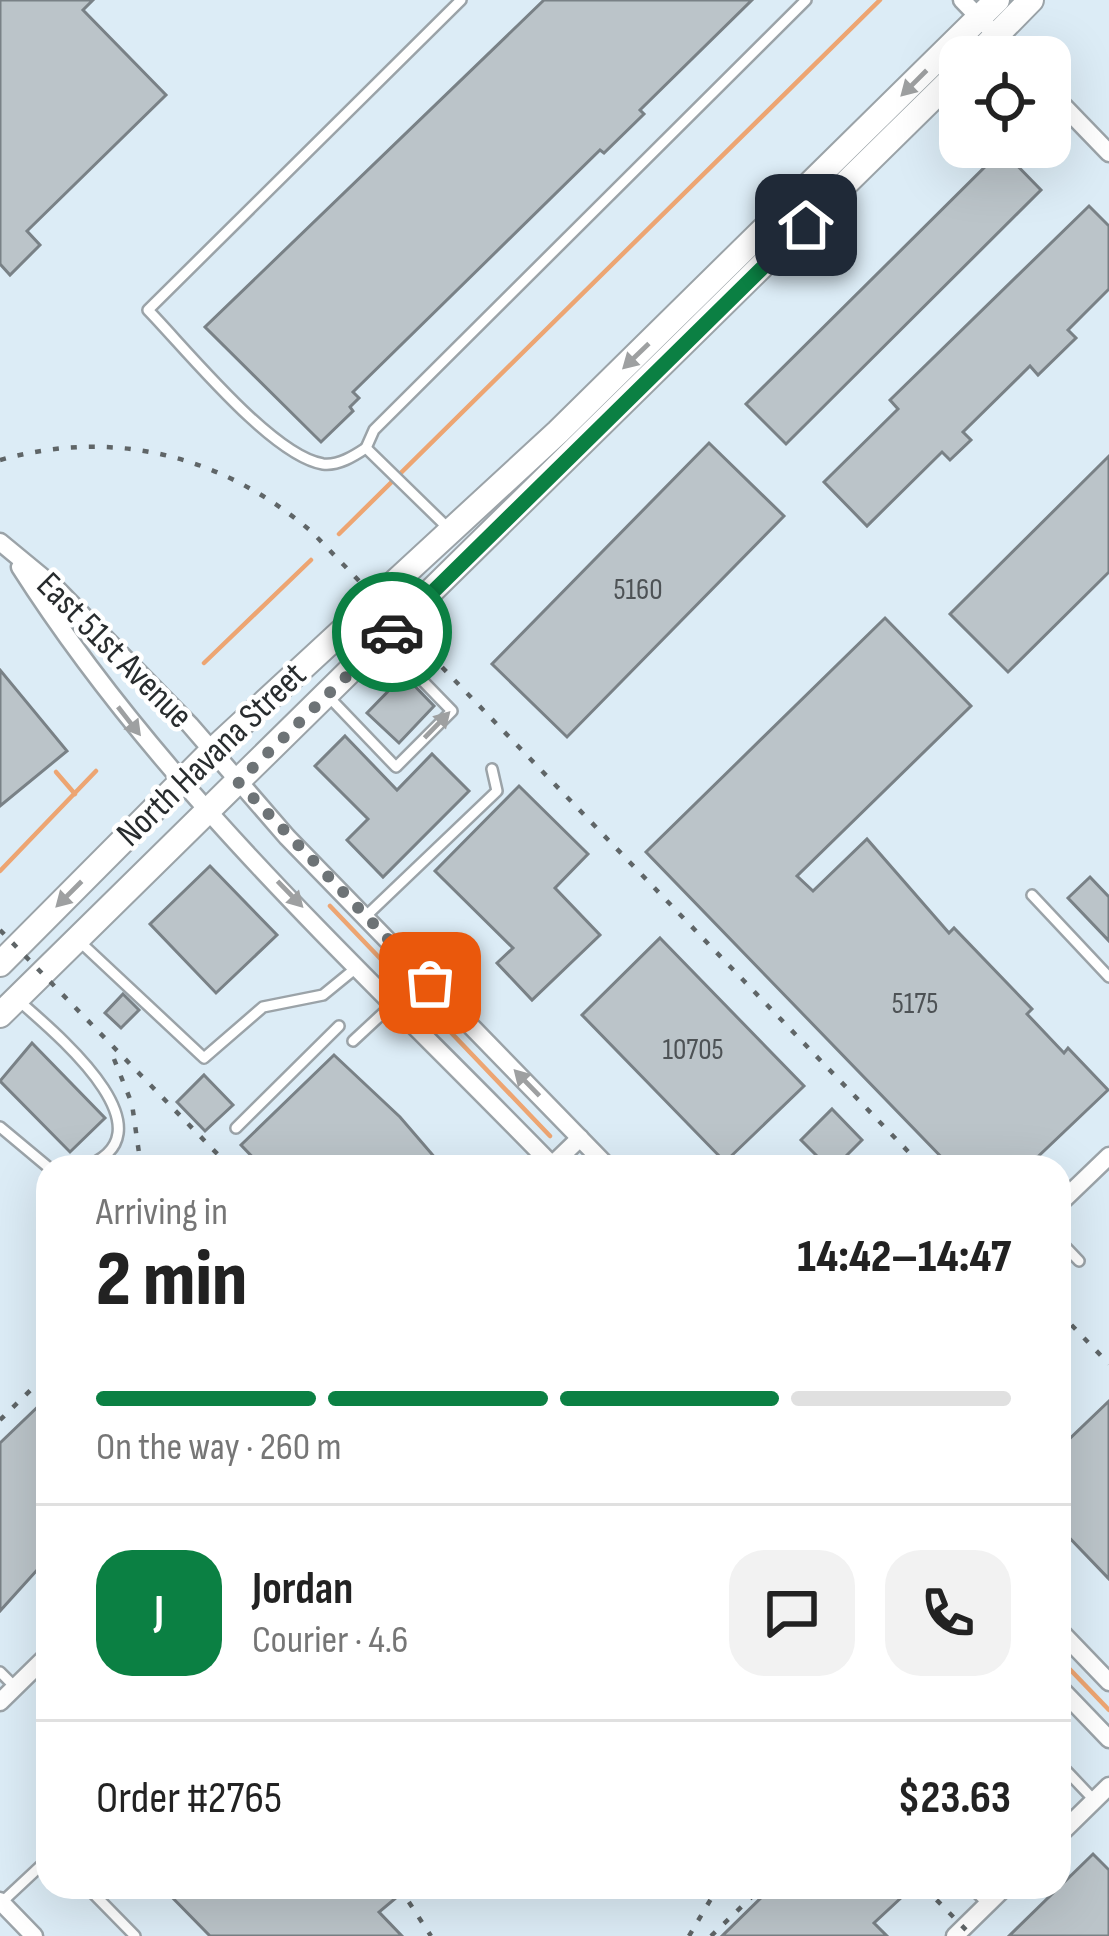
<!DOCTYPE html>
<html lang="en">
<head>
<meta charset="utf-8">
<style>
  body { margin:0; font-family:"Sofia Sans Condensed",sans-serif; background:#f2f2f2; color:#222; height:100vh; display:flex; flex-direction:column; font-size:45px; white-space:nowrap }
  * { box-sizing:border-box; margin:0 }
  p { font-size:39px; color:#767676 }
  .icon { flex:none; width:66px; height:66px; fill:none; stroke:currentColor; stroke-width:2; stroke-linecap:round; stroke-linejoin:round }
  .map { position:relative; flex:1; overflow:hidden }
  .side { position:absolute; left:36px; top:1155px; width:1035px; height:744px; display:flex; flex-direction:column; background:#fff; border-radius:36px; box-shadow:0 12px 48px #0002 }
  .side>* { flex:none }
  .buttons { position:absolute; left:939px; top:36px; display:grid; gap:24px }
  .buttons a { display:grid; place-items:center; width:132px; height:132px; border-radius:24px; background:#fff; box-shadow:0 12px 48px #0002; font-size:60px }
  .pin { position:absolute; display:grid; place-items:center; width:102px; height:102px; color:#fff; margin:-51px; border-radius:24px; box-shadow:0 6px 18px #0006 }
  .courier { position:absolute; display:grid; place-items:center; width:120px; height:120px; margin:-60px; border:9px solid #0b8043; border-radius:50%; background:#fff; color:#222; box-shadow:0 3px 15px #0007 }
  .summary em { font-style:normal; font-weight:800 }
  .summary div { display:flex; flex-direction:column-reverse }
  .summary { display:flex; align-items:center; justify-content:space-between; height:204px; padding:0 60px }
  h1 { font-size:78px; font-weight:800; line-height:90px }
  .bar { display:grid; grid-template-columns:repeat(4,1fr); gap:18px 12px; align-content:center; height:144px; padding:0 60px }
  .bar i { height:15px; border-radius:9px; background:#e0e0e0 }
  .bar .current { background:#0b8043 }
  .bar p { grid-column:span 4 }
  .line { display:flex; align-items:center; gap:30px; padding:0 60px; border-top:3px solid #e0e0e0 }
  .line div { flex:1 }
  .round { display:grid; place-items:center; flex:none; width:126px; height:126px; border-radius:36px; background:#f2f2f2 }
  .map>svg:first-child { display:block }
  .built { fill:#dcecf6; fill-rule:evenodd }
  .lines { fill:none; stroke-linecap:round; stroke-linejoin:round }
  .stream { stroke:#eda572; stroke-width:4.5 }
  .building { fill:#bbc4c9; stroke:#798186; stroke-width:3 }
  .lane-casing { stroke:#9ba3a8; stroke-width:14 }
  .street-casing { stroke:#9ba3a8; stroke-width:21 }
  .secondary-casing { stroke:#9ba3a8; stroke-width:28 }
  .lane { stroke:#fff; stroke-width:9 }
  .street { stroke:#fff; stroke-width:16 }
  .secondary { stroke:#fff; stroke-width:24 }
  .rail { stroke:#5f6567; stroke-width:4.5; stroke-dasharray:6 12; stroke-linecap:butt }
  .oneway { fill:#9ea0a1 }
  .done { stroke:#6d7376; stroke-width:12; stroke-dasharray:0 21.6 }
  .route { stroke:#0b8043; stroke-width:15 }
  .labels { text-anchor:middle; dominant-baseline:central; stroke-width:9; stroke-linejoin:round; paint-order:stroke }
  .number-label { font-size:30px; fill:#4d5255 }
  .street-label { font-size:36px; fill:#282c2e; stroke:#fff }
</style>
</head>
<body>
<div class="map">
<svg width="1109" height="1936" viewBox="0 0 1109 1936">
  <rect width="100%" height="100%" fill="#eef8fd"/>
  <path class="built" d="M0 0H1109V1936H0ZM960 57H1050V147H960ZM48 1167H1059V1887H48Z"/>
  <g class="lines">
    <g class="stream">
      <polyline points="339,534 880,0"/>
      <polyline points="204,663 311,560"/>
      <polyline points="56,772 75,794"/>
      <polyline points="0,871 96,771"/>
      <polyline points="330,906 550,1136"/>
      <polyline points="579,1166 580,1167"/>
      <polyline points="1059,1658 1109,1710"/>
    </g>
  </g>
  <g class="building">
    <polygon points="0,0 93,0 83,10 166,95 27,231 40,245 10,275 0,264"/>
    <polygon points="544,0 752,0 640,110 644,114 604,153 600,150 353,392 359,398 350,407 353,411 321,442 205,327"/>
    <polygon points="1002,150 1041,190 786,444 746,404"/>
    <polygon points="1089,206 1109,226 1109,289 1068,330 1076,338 1038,375 1030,366 963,432 971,440 950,460 942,452 867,526 824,482 898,409 890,400"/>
    <polygon points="709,443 784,516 567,737 492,664"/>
    <polygon points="1109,456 1109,572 1008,672 950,614"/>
    <polygon points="885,618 971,706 797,876 813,891 867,839 949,933 954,928 1032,1009 1027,1014 1064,1053 1068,1048 1108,1090 1027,1167 951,1167 646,852"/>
    <polygon points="0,670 67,751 0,806"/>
    <polygon points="404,675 434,706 399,743 367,713"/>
    <polygon points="345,736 397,790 432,754 469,791 383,877 347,840 368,819 315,766"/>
    <polygon points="519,786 588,854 555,888 600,935 532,1000 497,963 513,948 435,871"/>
    <polygon points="210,866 277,935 216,993 150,924"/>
    <polygon points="1090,877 1109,897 1109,941 1068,898"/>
    <polygon points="660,938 804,1086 725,1162 582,1015"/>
    <polygon points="123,994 139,1010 121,1028 105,1013"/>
    <polygon points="32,1043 105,1118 70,1152 0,1081"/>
    <polygon points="334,1055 400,1117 443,1167 262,1167 241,1145"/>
    <polygon points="204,1075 233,1105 205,1131 177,1102"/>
    <polygon points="832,1109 862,1140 835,1167 828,1167 801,1140"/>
    <polygon points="48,1397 48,1558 0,1611 0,1443"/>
    <polygon points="1109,1401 1109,1579 1059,1527 1059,1449"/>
    <polygon points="1093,1854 1109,1870 1109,1936 1009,1936"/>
    <polygon points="162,1887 389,1887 397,1897 379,1912 402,1936 210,1936"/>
    <polygon points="772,1887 894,1887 903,1896 874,1923 887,1936 722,1936"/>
  </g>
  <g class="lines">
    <g class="lane-casing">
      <g id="lane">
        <polyline points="366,448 374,430 806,0"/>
        <path d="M449 529 366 448C354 456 338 466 323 464 272 456 185 348 148 310L461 0"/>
        <polyline points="327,695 396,767 452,711 384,641"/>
        <polyline points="1032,895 1109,977"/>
        <polyline points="365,917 497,791 492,769"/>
        <polyline points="78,940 204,1058 263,1007 323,995 356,968"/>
        <path d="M18 1000C53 1031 178 1133 84 1167"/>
        <polyline points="353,1041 395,1002"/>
        <polyline points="0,1127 48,1167"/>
        <polyline points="236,1128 339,1026"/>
        <polyline points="867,1167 870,1164"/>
        <polyline points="1059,1240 1079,1261"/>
        <polyline points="0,1672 15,1687"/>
        <polyline points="1059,1763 1094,1800"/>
        <polyline points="87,1887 135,1936"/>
        <polyline points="971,1887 988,1904"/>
        <polyline points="1,1903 48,1859"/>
      </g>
    </g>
    <g class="street-casing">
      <g id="street">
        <polyline points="962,0 1017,57"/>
        <polyline points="1050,92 1109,153"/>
        <polyline points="0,542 57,589 190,725 287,837 608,1167"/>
        <path d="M20 567C164 793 369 976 554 1167"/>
        <polyline points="550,1167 580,1138"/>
        <polyline points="1059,1204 1109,1156"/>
        <polyline points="1059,1630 1109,1682"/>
        <polyline points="1059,1687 1109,1739"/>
        <polyline points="0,1702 48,1655"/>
        <polyline points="1059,1835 1109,1786"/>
        <polyline points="0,1901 34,1936"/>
        <polyline points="955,1936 1005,1887"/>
      </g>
    </g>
    <g class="secondary-casing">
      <g id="secondary">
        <polyline points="975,57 1031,0"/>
        <polyline points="0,964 212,751 558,432 997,0"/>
        <polyline points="0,1015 960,71"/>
      </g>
    </g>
    <use href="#lane" class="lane"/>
    <use href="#street" class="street"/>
    <use href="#secondary" class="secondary"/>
    <g class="rail">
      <path d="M0 460C114 428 222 455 312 532L923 1167"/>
      <polyline points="0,930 230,1167"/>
      <polyline points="114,1059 132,1104 141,1167"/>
      <polyline points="1059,1312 1109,1364"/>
      <polyline points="0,1420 48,1373"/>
      <polyline points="399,1887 431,1936"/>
      <polyline points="924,1887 972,1936"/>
      <polyline points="689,1936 718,1887"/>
      <polyline points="711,1936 762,1887"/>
    </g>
  </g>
  <defs><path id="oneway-solid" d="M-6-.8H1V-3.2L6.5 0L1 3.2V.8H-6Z" transform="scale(3)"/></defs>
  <g class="oneway">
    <use href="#oneway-solid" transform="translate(914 83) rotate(135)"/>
    <use href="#oneway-solid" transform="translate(636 356) rotate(136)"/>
    <use href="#oneway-solid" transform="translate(129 721) rotate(52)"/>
    <use href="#oneway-solid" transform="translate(437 725) rotate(-46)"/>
    <use href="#oneway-solid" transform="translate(69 894) rotate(135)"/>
    <use href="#oneway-solid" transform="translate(290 894) rotate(46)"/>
    <use href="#oneway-solid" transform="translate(527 1083) rotate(-134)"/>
  </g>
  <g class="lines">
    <polyline class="done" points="392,632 238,782 430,983"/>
    <polyline class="route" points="392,632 806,225"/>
  </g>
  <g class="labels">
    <g class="number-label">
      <text x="638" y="590">5160</text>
      <text x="915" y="1004">5175</text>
      <text x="693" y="1050">10705</text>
    </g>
    <g class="street-label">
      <text transform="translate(114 651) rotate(45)">East 51st Avenue</text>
      <text transform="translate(212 755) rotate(-44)">North Havana Street</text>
    </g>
  </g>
</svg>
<div class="buttons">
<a><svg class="icon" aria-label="locate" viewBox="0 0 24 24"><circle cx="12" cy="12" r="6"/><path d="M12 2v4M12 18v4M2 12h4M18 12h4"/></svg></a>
</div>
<div class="pin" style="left:430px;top:983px;background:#ea580c"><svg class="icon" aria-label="bag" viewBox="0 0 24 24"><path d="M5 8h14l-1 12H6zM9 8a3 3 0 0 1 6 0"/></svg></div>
<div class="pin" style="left:806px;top:225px;background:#1f2937"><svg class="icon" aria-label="home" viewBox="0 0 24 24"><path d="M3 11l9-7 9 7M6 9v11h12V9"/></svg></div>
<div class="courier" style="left:392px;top:632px"><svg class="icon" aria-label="car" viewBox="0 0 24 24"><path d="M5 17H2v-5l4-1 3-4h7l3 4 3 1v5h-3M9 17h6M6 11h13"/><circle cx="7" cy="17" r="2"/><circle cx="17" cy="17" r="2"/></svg></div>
<section class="side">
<div class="summary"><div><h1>2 min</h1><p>Arriving in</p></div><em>14:42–14:47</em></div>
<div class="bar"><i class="current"></i><i class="current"></i><i class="current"></i><i></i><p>On the way · 260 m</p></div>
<div class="line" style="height:216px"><b class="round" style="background:#0b8043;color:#fff">J</b><div><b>Jordan</b><p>Courier · 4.6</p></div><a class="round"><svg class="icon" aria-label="chat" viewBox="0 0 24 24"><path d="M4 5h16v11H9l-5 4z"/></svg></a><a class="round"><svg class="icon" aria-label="phone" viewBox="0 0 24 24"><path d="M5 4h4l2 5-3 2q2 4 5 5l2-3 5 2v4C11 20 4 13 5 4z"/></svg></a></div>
<div class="line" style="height:156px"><div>Order #2765</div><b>$23.63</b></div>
</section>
</div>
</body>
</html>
